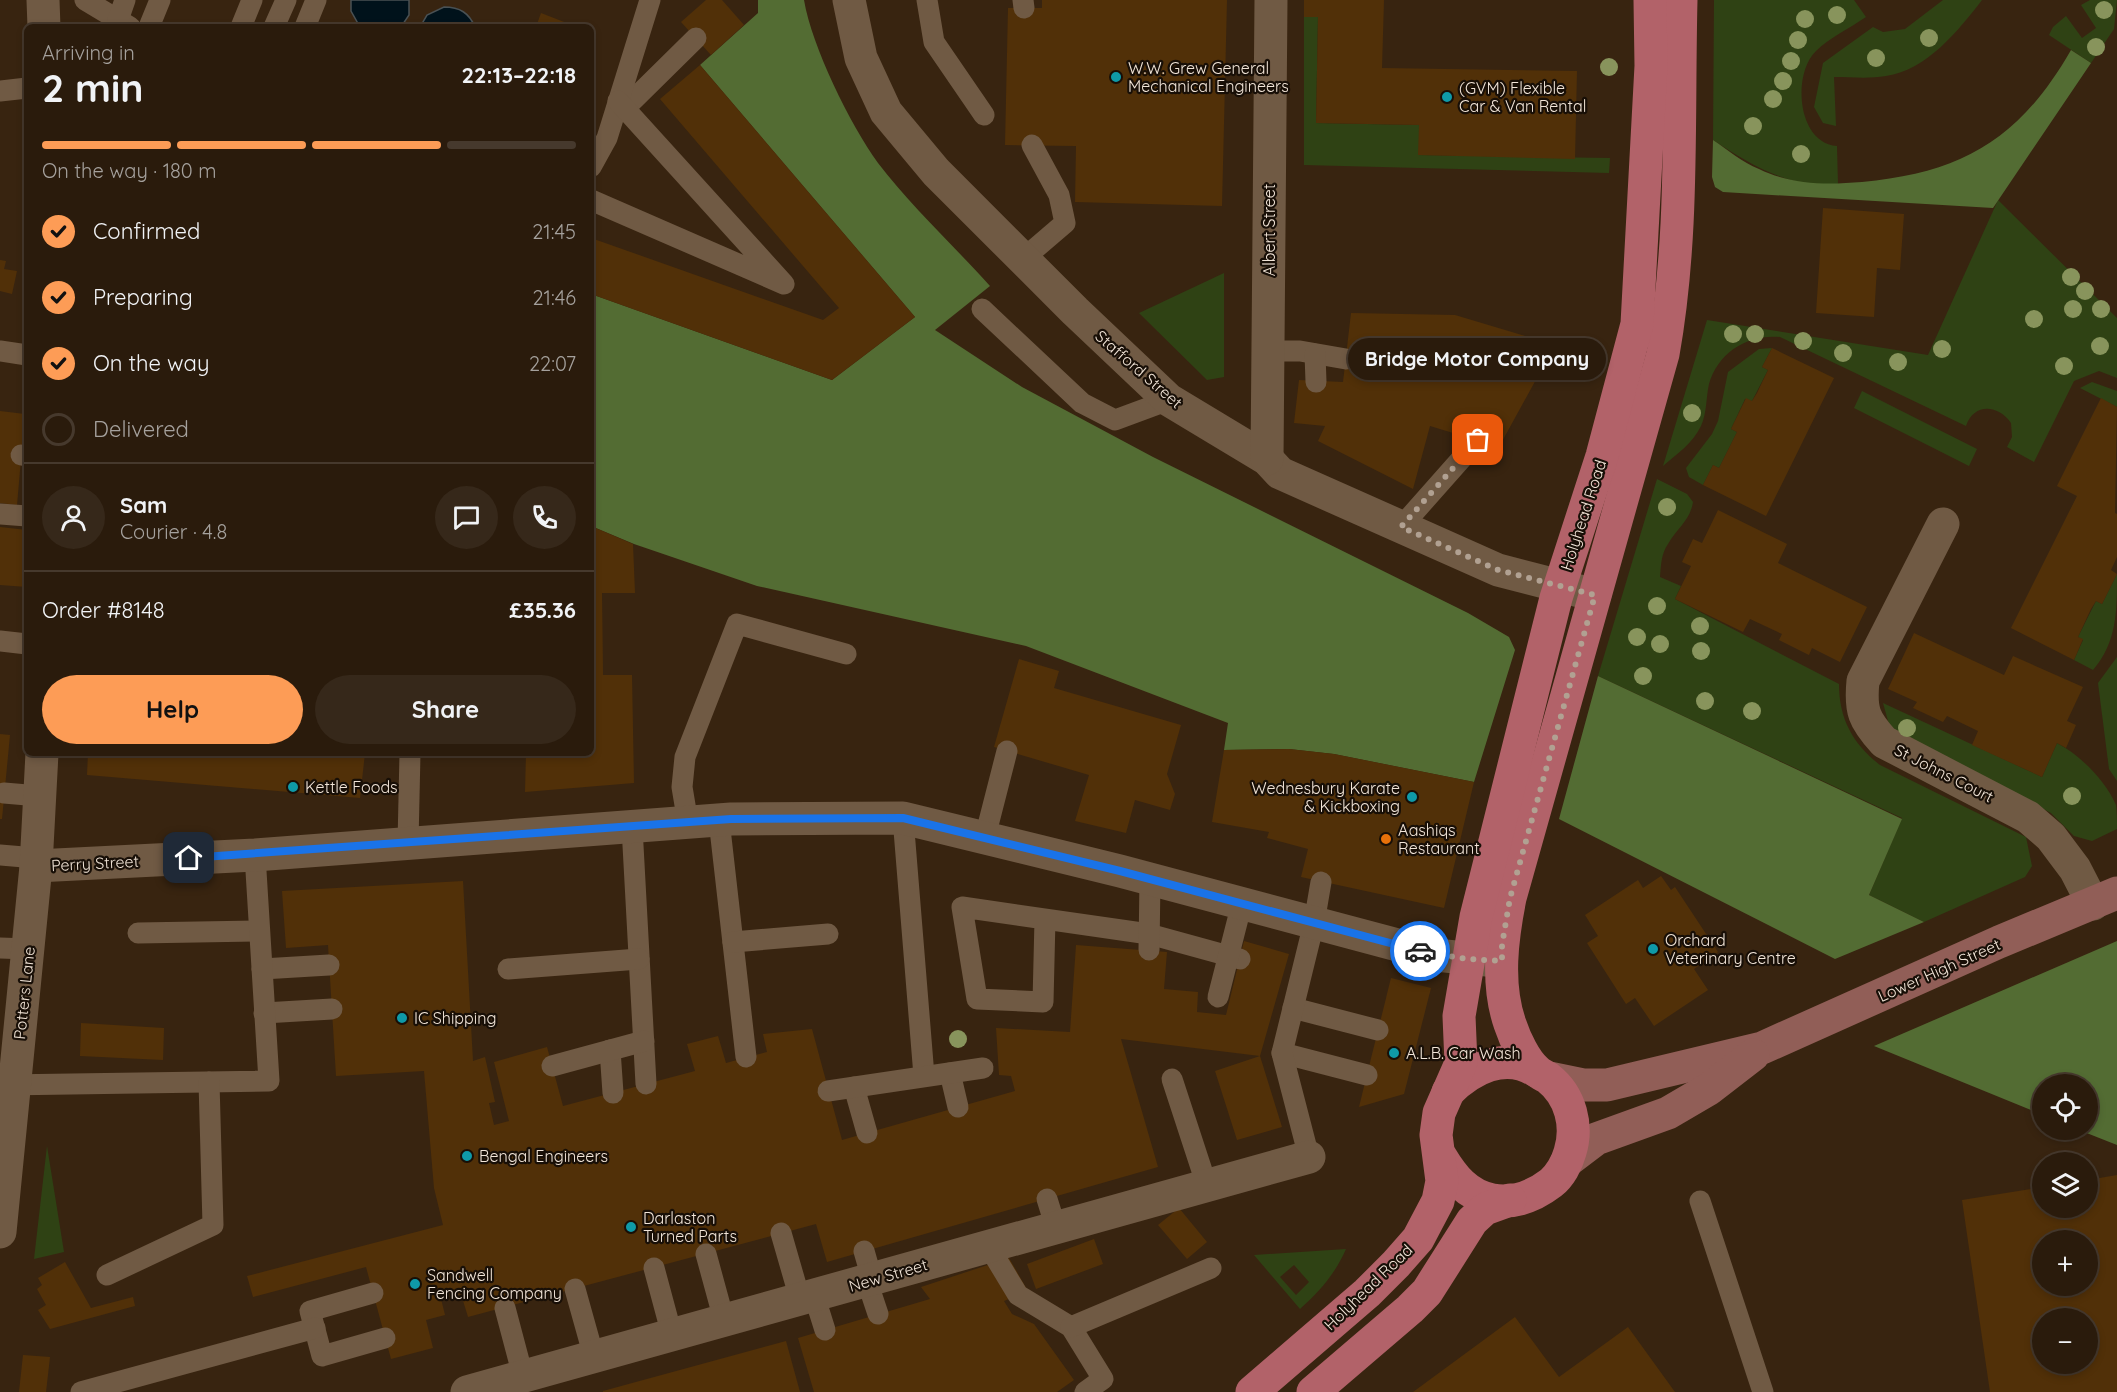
<!DOCTYPE html>
<html lang="en">
<head>
<meta charset="utf-8">
<style>
  body { margin:0; font-family:Quicksand,sans-serif; background:#36281a; color:#f1f3f6; height:100vh; display:flex; flex-direction:column; font-size:22px; white-space:nowrap }
  * { box-sizing:border-box; margin:0 }
  p { font-size:20px; color:#a5a19d }
  .icon { flex:none; width:33px; height:33px; fill:none; stroke:currentColor; stroke-width:2; stroke-linecap:round; stroke-linejoin:round }
  .map { position:relative; flex:1; overflow:hidden }
  .side { position:absolute; left:24px; top:24px; width:570px; height:732px; display:flex; flex-direction:column; background:#2a1b0c; border-radius:9px; box-shadow:0 3px 9px #0003,0 0 0 2px #46392d }
  .side>* { flex:none }
  .controls { position:absolute; left:2032px; top:1074px; display:grid; gap:12px }
  .controls a { display:grid; place-items:center; width:66px; height:66px; border-radius:50%; background:#2a1b0c; box-shadow:0 3px 9px #0003,0 0 0 2px #46392d; font-size:30px }
  .pin { position:absolute; display:grid; place-items:center; width:51px; height:51px; color:#fff; margin:-26px; border-radius:12px; box-shadow:0 3px 9px #0006 }
  .courier { position:absolute; display:grid; place-items:center; width:60px; height:60px; margin:-30px; border:4px solid #1a73e8; border-radius:50%; background:#fff; color:#222; box-shadow:0 2px 8px #0007 }
  .bubble { position:absolute; height:42px; border-radius:21px; background:#2a1b0c; box-shadow:0 3px 9px #0003,0 0 0 2px #46392d; font-size:20px; font-weight:800; line-height:42px; text-align:center }
  .overview em { font-style:normal; font-weight:800 }
  .overview div { display:flex; flex-direction:column-reverse }
  .overview { display:flex; align-items:center; justify-content:space-between; height:102px; padding:0 18px }
  h1 { font-size:39px; font-weight:800; line-height:45px }
  .bar { display:grid; grid-template-columns:repeat(4,1fr); gap:9px 6px; align-content:center; height:72px; padding:0 18px }
  .bar i { height:8px; border-radius:4px; background:#46392d }
  .bar .on { background:#fd9c56 }
  .bar p { grid-column:span 4 }
  .line { display:flex; align-items:center; gap:15px; padding:0 18px; border-top:2px solid #46392d }
  .line div { flex:1 }
  .round { display:grid; place-items:center; flex:none; width:63px; height:63px; border-radius:32px; background:#36281a }
  ol { padding:0 18px; list-style:none }
  li { display:flex; align-items:center; gap:18px; height:66px }
  li p { margin-inline-start:auto }
  li .icon { padding:6px; border-radius:50%; background:#fd9c56; color:#111; stroke-width:4 }
  li:last-child { color:#a5a19d }
  li i { width:33px; height:33px; border:3px solid #46392d; border-radius:50% }
  .action { display:flex; gap:12px; margin-top:auto; padding:12px 18px }
  .action a { flex:1; height:69px; border-radius:36px; background:#fd9c56; color:#111; font-size:24px; font-weight:800; line-height:69px; text-align:center }
  .action a+a { background:#36281a; color:#f1f3f6 }
  .map>svg:first-child { display:block }
  .green { fill:#2f4214; fill-rule:evenodd }
  .forest { fill:#536c33 }
  .water { fill:#00121b; stroke:#495154; stroke-width:1.5 }
  .building { fill:#513008; fill-rule:evenodd }
  .lines { fill:none; stroke-linecap:round; stroke-linejoin:round }
  .lane { stroke:#705a44; stroke-width:21 }
  .street { stroke:#705a44; stroke-width:33 }
  .secondary { stroke:#915e57; stroke-width:33 }
  .primary { stroke:#b26269; stroke-width:33 }
  .tree { fill:#88945c }
  .done { stroke:#b1a192; stroke-width:6; stroke-dasharray:0 10.8 }
  .route { stroke:#1a73e8; stroke-width:8 }
  .culture-dot { fill:#0f9aa8; stroke:#180f07; stroke-width:2 }
  .food-dot { fill:#e8710a; stroke:#180f07; stroke-width:2 }
  .labels { text-anchor:middle; dominant-baseline:central; stroke-width:4.5; stroke-linejoin:round; paint-order:stroke }
  .poi-label { font-size:16px; fill:#f2e5d8; stroke:#180f07; text-anchor:start }
  .street-label { font-size:16px; fill:#f2e5d8; stroke:#180f07 }
</style>
</head>
<body>
<div class="map">
<svg width="2117" height="1392" viewBox="0 0 2117 1392">
  <rect width="100%" height="100%" fill="#382410"/>
  <g class="green">
    <path d="M1714 0H1854L1866 17C1850 28 1829 38 1816 51 1792 74 1797 143 1837 146L1838 184C1790 189 1751 165 1713 140Z"/>
    <path d="M1943 0H1982C1958 31 1927 70 1886 76 1869 79 1851 77 1834 77L1836 126 1823 123 1814 107 1823 63 1873 27 1883 32 1905 29Z"/>
    <polygon points="2090,0 2117,0 2114,29 2091,63 2049,35 2053,27 2066,16 2082,38 2096,28 2081,5"/>
    <polygon points="1304,17 1318,17 1316,123 1419,125 1419,155 1610,158 1609,173 1304,165"/>
    <path d="M1998 200 2117 318V378L2099 371 2074 381 2034 462 2007 447 2012 437 2011 423C1999 405 1974 402 1966 426L1780 337C1748 334 1718 352 1709 384 1706 397 1707 413 1701 426 1693 443 1677 454 1663 466L1707 320 1928 355Z"/>
    <polygon points="1224,273 1224,377 1207,380 1139,313"/>
    <polygon points="1772,348 1762,367 1768,370 1752,401 1745,399 1731,429 1737,432 1719,468 1713,465 1703,485 1689,477 1686,468 1712,434 1718,421 1728,372 1759,349"/>
    <polygon points="2092,382 2117,391 2117,407 2080,388"/>
    <polygon points="1862,391 1977,449 1969,466 1854,408"/>
    <path d="M1657 479 1687 494 1693 502C1690 521 1677 528 1668 544 1661 554 1661 565 1660 577L1681 586 1675 599 1839 684C1839 719 1853 744 1880 765L2026 837 2032 866 2025 877 1924 922 1869 895 1902 818 1598 676Z"/>
    <path d="M2117 574C2117 612 2117 642 2093 670L2074 660 2083 640 2078 637 2096 601 2102 604Z"/>
    <polygon points="2117,657 2117,781 2109,769 2098,683"/>
    <path d="M1883 703 2042 777 2057 743C2080 755 2106 781 2116 805 2117 812 2117 822 2117 829L2092 841 2074 836 2051 813 1890 728Z"/>
    <polygon points="47,1146 64,1252 34,1259"/>
    <path d="M1346 1249C1335 1274 1320 1291 1300 1309L1254 1255ZM1294 1265 1309 1282 1296 1295 1280 1277Z"/>
  </g>
  <g class="forest">
    <path d="M758 0H804C812 47 850 124 878 163 910 205 954 246 990 286L935 330 1022 387 1153 457 1468 613 1509 637 1515 650 1474 782 1334 754 1289 749 1224 750 1228 723 1026 646 757 586 634 544 591 526V294L832 380 915 317 700 65 758 13Z"/>
    <path d="M2071 50 2091 63 1993 208 1723 192 1715 187 1712 177 1713 140C1728 150 1742 162 1759 169 1792 185 1826 185 1862 182 1962 173 2020 139 2071 50Z"/>
    <polygon points="1598,676 1902,819 1869,895 1924,922 1835,959 1559,819"/>
    <polygon points="2117,941 2117,1145 2079,1130 2088,1130 2088,1084 2043,1084 2043,1115 1874,1046"/>
  </g>
  <g class="water">
    <polygon points="351,0 409,0 409,15 401,27 360,27 351,11"/>
    <path d="M444 7C460 7 469 13 475 27H420L427 15Z"/>
  </g>
  <g class="building">
    <polygon points="706,0 722,0 744,25 711,55 681,22"/>
    <polygon points="1042,0 1227,0 1222,206 1075,202 1076,146 1005,145 1008,8 1042,8"/>
    <polygon points="1304,0 1384,0 1382,68 1577,71 1575,159 1418,155 1419,125 1316,123 1318,17 1304,17"/>
    <polygon points="541,13 577,27 536,27"/>
    <polygon points="700,65 915,317 832,380 591,294 591,238 823,320 839,308 660,99"/>
    <polygon points="1823,208 1904,214 1900,270 1877,268 1874,317 1816,313"/>
    <polygon points="0,260 6,261 4,269 17,271 12,294 0,291"/>
    <polygon points="1351,313 1455,315 1555,345 1499,447 1430,426 1413,489 1318,441 1325,426 1294,423 1299,380 1343,382"/>
    <polygon points="1772,348 1834,378 1766,516 1703,485 1713,465 1719,468 1737,432 1731,429 1746,398 1752,401 1757,393 1768,370 1762,367"/>
    <polygon points="2101,398 2117,407 2115,513 2117,514 2117,557 2111,570 2117,574 2102,604 2096,601 2091,609 2078,637 2083,639 2074,660 2011,628 2077,496 2057,486"/>
    <polygon points="0,411 25,414 17,505 0,503"/>
    <polygon points="1718,510 1787,544 1778,563 1867,607 1840,662 1812,648 1809,655 1779,640 1782,634 1750,619 1743,632 1675,599 1691,566 1682,562 1693,539 1702,543"/>
    <polygon points="591,526 633,544 635,593 602,593 603,675 632,675 634,783 525,792 526,753 591,753"/>
    <polygon points="0,527 27,530 27,587 0,585"/>
    <polygon points="1914,633 2004,675 2013,656 2083,687 2067,721 2076,725 2066,748 2057,743 2042,777 1972,745 1978,731 1947,716 1943,722 1913,708 1917,702 1888,689"/>
    <polygon points="1019,659 1059,671 1054,688 1181,725 1167,774 1175,794 1170,810 1135,800 1126,833 1075,821 1089,775 994,747"/>
    <polygon points="0,734 10,735 2,819 0,819"/>
    <polygon points="1289,749 1334,754 1474,782 1444,908 1301,877 1308,849 1267,838 1269,832 1212,822 1224,750"/>
    <polygon points="88,753 365,753 360,798 87,775"/>
    <polygon points="1661,876 1671,890 1675,887 1718,952 1694,969 1708,990 1654,1026 1635,998 1626,1004 1587,943 1598,936 1585,915 1638,880 1643,888"/>
    <polygon points="463,881 473,1061 485,1057 495,1102 489,1103 494,1125 509,1121 494,1062 547,1047 563,1106 695,1071 687,1044 718,1036 726,1063 767,1052 763,1034 812,1029 842,1140 1015,1091 1011,1076 999,1075 996,1028 1070,1032 1076,945 1167,952 1164,989 1198,992 1197,1012 1226,1015 1244,941 1289,954 1260,1056 1282,1127 1237,1140 1215,1071 1260,1056 1121,1039 1158,1167 827,1262 816,1224 468,1317 461,1294 441,1299 445,1315 426,1320 433,1348 391,1359 366,1267 253,1297 247,1276 443,1225 434,1188 424,1071 336,1076 328,945 286,948 282,891"/>
    <polygon points="1391,978 1431,988 1404,1094 1359,1107"/>
    <polygon points="81,1023 164,1028 163,1060 80,1056"/>
    <path d="M2117 1175V1392H1990L1962 1200 2043 1187V1208H2088V1180ZM2043 1240H2088V1286H2043ZM2043 1318H2088V1364H2043Z"/>
    <polygon points="1179,1208 1207,1242 1187,1259 1158,1225"/>
    <polygon points="1094,1239 1103,1264 1036,1289 1027,1264"/>
    <polygon points="1009,1258 1028,1291 1004,1301 1012,1314 1034,1324 1074,1380 1057,1392 814,1392 798,1338 930,1299 921,1287"/>
    <polygon points="65,1262 91,1308 133,1297 135,1306 50,1329 38,1310 46,1305 37,1289 42,1285 38,1278"/>
    <polygon points="1515,1317 1559,1377 1628,1327 1675,1392 1413,1392"/>
    <polygon points="786,1341 800,1392 603,1392 603,1391"/>
    <polygon points="23,1355 50,1357 46,1392 19,1392"/>
  </g>
  <g class="lines">
    <g class="lane">
      <polyline points="85,0 130,27"/>
      <polyline points="927,0 934,42 984,115"/>
      <polyline points="1023,0 1024,8"/>
      <polyline points="118,20 125,0"/>
      <polyline points="149,27 160,0"/>
      <polyline points="241,27 252,0"/>
      <polyline points="274,27 286,0"/>
      <polyline points="305,27 316,0"/>
      <polyline points="0,91 27,88"/>
      <polyline points="625,108 696,38"/>
      <polyline points="591,167 607,138 650,0"/>
      <polyline points="591,200 784,284 618,101"/>
      <polyline points="1023,259 1065,223 1059,195 1032,145"/>
      <polyline points="982,309 1082,403 1115,420 1169,400"/>
      <polyline points="0,351 27,355"/>
      <polyline points="1268,351 1300,351 1346,359"/>
      <polyline points="1315,354 1316,382"/>
      <polyline points="21,455 27,456"/>
      <polyline points="0,514 27,516"/>
      <polyline points="1401,527 1478,440"/>
      <polyline points="0,641 27,644"/>
      <polyline points="4,793 39,796"/>
      <polyline points="903,818 924,1076"/>
      <polyline points="719,820 746,1057"/>
      <polyline points="688,823 682,787 685,757 737,624 846,654"/>
      <polyline points="632,827 646,1084"/>
      <polyline points="985,837 1007,751"/>
      <polyline points="408,843 410,753"/>
      <polyline points="0,855 36,858"/>
      <polyline points="1045,919 1043,1002 977,999 962,907 1149,934 1240,959"/>
      <polyline points="138,933 259,931"/>
      <polyline points="733,942 828,934"/>
      <polyline points="0,948 28,949"/>
      <polyline points="1149,950 1150,879"/>
      <polyline points="262,969 329,965"/>
      <polyline points="508,969 639,959"/>
      <polyline points="1218,997 1242,903"/>
      <polyline points="1293,1008 1378,1030"/>
      <polyline points="264,1013 332,1009"/>
      <polyline points="610,1050 613,1093"/>
      <polyline points="1282,1053 1367,1075"/>
      <polyline points="552,1066 644,1041"/>
      <polyline points="950,1073 958,1107"/>
      <polyline points="1172,1079 1207,1186"/>
      <polyline points="4,1085 269,1081 255,855"/>
      <polyline points="854,1087 867,1133"/>
      <polyline points="828,1091 983,1068"/>
      <polyline points="1309,1157 1282,1053 1314,923 1321,882"/>
      <polyline points="1047,1199 1056,1228"/>
      <polyline points="1700,1201 1763,1392"/>
      <polyline points="781,1233 800,1299"/>
      <polyline points="989,1247 1018,1295 1071,1327 1103,1379 1085,1392"/>
      <polyline points="864,1251 872,1279"/>
      <polyline points="706,1254 724,1320"/>
      <polyline points="654,1268 672,1335"/>
      <polyline points="107,1275 213,1225 209,1082"/>
      <polyline points="867,1281 878,1314"/>
      <polyline points="575,1289 594,1357"/>
      <polyline points="373,1293 310,1311 322,1356 385,1338"/>
      <polyline points="814,1295 825,1330"/>
      <polyline points="505,1308 523,1376"/>
      <polyline points="1071,1327 1211,1268"/>
      <polyline points="81,1392 315,1328"/>
    </g>
    <g class="street">
      <polyline points="43,0 44,27"/>
      <polyline points="849,0 861,58 886,112 936,172 1075,311 1169,400 1267,459 1280,473 1498,570 1595,595"/>
      <polyline points="1267,459 1271,0"/>
      <path d="M1943 524 1863 681C1860 711 1864 720 1884 742L2028 817 2051 837 2075 869 2093 904"/>
      <polyline points="36,866 255,855 731,819 903,818 1120,871 1435,955 1497,961"/>
      <polyline points="0,1232 36,866 42,753"/>
      <polyline points="467,1392 1309,1157"/>
    </g>
    <g class="secondary">
      <polyline points="1549,1078 1583,1085 1607,1085 1762,1048 1999,942 2117,893"/>
      <polyline points="1567,1161 1596,1139 1668,1113 1709,1089 1753,1055"/>
    </g>
    <g class="primary">
      <path d="M1448 1092C1471 1069 1505 1051 1536 1071"/>
      <path d="M1441 1157C1453 1177 1467 1195 1492 1200 1514 1204 1534 1196 1551 1183 1560 1176 1567 1163 1570 1152 1578 1126 1571 1096 1548 1078 1545 1076 1540 1074 1537 1071 1525 1061 1515 1039 1510 1024 1496 984 1502 938 1510 898L1663 354C1684 237 1678 118 1681 0"/>
      <polyline points="1252,1392 1367,1293 1396,1264 1418,1239 1438,1201 1442,1181 1436,1135 1439,1113 1461,1063 1459,1016 1476,917 1556,598 1602,456 1637,324 1651,66 1650,0"/>
      <polyline points="1313,1392 1410,1309 1427,1292 1472,1221 1485,1209 1510,1200"/>
    </g>
  </g>
  <g class="tree">
    <circle cx="2104" cy="10" r="9"/>
    <circle cx="1837" cy="15" r="9"/>
    <circle cx="1805" cy="19" r="9"/>
    <circle cx="1929" cy="38" r="9"/>
    <circle cx="1798" cy="40" r="9"/>
    <circle cx="2096" cy="47" r="9"/>
    <circle cx="1876" cy="58" r="9"/>
    <circle cx="1791" cy="61" r="9"/>
    <circle cx="1609" cy="67" r="9"/>
    <circle cx="1783" cy="81" r="9"/>
    <circle cx="1773" cy="99" r="9"/>
    <circle cx="1753" cy="126" r="9"/>
    <circle cx="1801" cy="154" r="9"/>
    <circle cx="2071" cy="277" r="9"/>
    <circle cx="2085" cy="291" r="9"/>
    <circle cx="2073" cy="309" r="9"/>
    <circle cx="2101" cy="309" r="9"/>
    <circle cx="2034" cy="319" r="9"/>
    <circle cx="1733" cy="334" r="9"/>
    <circle cx="1755" cy="334" r="9"/>
    <circle cx="1803" cy="341" r="9"/>
    <circle cx="2100" cy="346" r="9"/>
    <circle cx="1942" cy="349" r="9"/>
    <circle cx="1843" cy="353" r="9"/>
    <circle cx="1898" cy="362" r="9"/>
    <circle cx="2064" cy="366" r="9"/>
    <circle cx="1692" cy="413" r="9"/>
    <circle cx="1667" cy="507" r="9"/>
    <circle cx="1657" cy="606" r="9"/>
    <circle cx="1700" cy="626" r="9"/>
    <circle cx="1637" cy="637" r="9"/>
    <circle cx="1660" cy="644" r="9"/>
    <circle cx="1701" cy="651" r="9"/>
    <circle cx="1643" cy="676" r="9"/>
    <circle cx="1705" cy="701" r="9"/>
    <circle cx="1752" cy="711" r="9"/>
    <circle cx="1907" cy="728" r="9"/>
    <circle cx="2072" cy="796" r="9"/>
    <circle cx="958" cy="1039" r="9"/>
  </g>
  <g class="lines">
    <polyline class="done" points="1420,951 1467,959 1502,961 1502,945 1510,898 1595,595 1498,570 1401,527 1478,440"/>
    <polyline class="route" points="189,858 731,819 903,818 1120,871 1420,951"/>
  </g>
  <g class="culture-dot">
    <circle cx="1116" cy="77" r="6"/>
    <circle cx="1447" cy="97" r="6"/>
    <circle cx="293" cy="787" r="6"/>
    <circle cx="1412" cy="797" r="6"/>
    <circle cx="1653" cy="949" r="6"/>
    <circle cx="402" cy="1018" r="6"/>
    <circle cx="1394" cy="1053" r="6"/>
    <circle cx="467" cy="1156" r="6"/>
    <circle cx="631" cy="1227" r="6"/>
    <circle cx="415" cy="1284" r="6"/>
  </g>
  <circle class="food-dot" cx="1386" cy="839" r="6"/>
  <g class="labels">
    <g class="poi-label">
      <text x="1128" y="68">W.W. Grew General<tspan x="1128" dy="18">Mechanical Engineers</tspan></text>
      <text x="1459" y="88">(GVM) Flexible<tspan x="1459" dy="18">Car &amp; Van Rental</tspan></text>
      <text x="305" y="787">Kettle Foods</text>
      <text x="1400" y="788" text-anchor="end">Wednesbury Karate<tspan x="1400" dy="18">&amp; Kickboxing</tspan></text>
      <text x="1398" y="830">Aashiqs<tspan x="1398" dy="18">Restaurant</tspan></text>
      <text x="1665" y="940">Orchard<tspan x="1665" dy="18">Veterinary Centre</tspan></text>
      <text x="414" y="1018">IC Shipping</text>
      <text x="1406" y="1053">A.L.B. Car Wash</text>
      <text x="479" y="1156">Bengal Engineers</text>
      <text x="643" y="1218">Darlaston<tspan x="643" dy="18">Turned Parts</tspan></text>
      <text x="427" y="1275">Sandwell<tspan x="427" dy="18">Fencing Company</tspan></text>
    </g>
    <g class="street-label">
      <text transform="translate(1269 230) rotate(-90)">Albert Street</text>
      <text transform="translate(1139 369) rotate(41)">Stafford Street</text>
      <text transform="translate(1583 515) rotate(-72)">Holyhead Road</text>
      <text transform="translate(1944 773) rotate(27)">St Johns Court</text>
      <text transform="translate(95 863) rotate(-3)">Perry Street</text>
      <text transform="translate(1939 970) rotate(-24)">Lower High Street</text>
      <text transform="translate(24 993) rotate(-84)">Potters Lane</text>
      <text transform="translate(888 1275) rotate(-16)">New Street</text>
      <text transform="translate(1368 1287) rotate(-44)">Holyhead Road</text>
    </g>
  </g>
</svg>
<div class="controls">
<a><svg class="icon" aria-label="locate" viewBox="0 0 24 24"><circle cx="12" cy="12" r="6"/><path d="M12 2v4M12 18v4M2 12h4M18 12h4"/></svg></a>
<a><svg class="icon" aria-label="layers" viewBox="0 0 24 24"><path d="M12 4l9 5-9 5-9-5zM3 14l9 5 9-5"/></svg></a>
<a>+</a>
<a>−</a>
</div>
<div class="pin" style="left:1478px;top:440px;background:#ea580c"><svg class="icon" aria-label="bag" viewBox="0 0 24 24"><path d="M5 8h14l-1 12H6zM9 8a3 3 0 0 1 6 0"/></svg></div>
<div class="pin" style="left:189px;top:858px;background:#1f2937"><svg class="icon" aria-label="home" viewBox="0 0 24 24"><path d="M3 11l9-7 9 7M6 9v11h12V9"/></svg></div>
<div class="courier" style="left:1420px;top:951px"><svg class="icon" aria-label="car" viewBox="0 0 24 24"><path d="M5 17H2v-5l4-1 3-4h7l3 4 3 1v5h-3M9 17h6M6 11h13"/><circle cx="7" cy="17" r="2"/><circle cx="17" cy="17" r="2"/></svg></div>
<div class="bubble" style="left:1348px;top:338px;width:258px">Bridge Motor Company</div>
<section class="side">
<div class="overview"><div><h1>2 min</h1><p>Arriving in</p></div><em>22:13–22:18</em></div>
<div class="bar"><i class="on"></i><i class="on"></i><i class="on"></i><i></i><p>On the way · 180 m</p></div>
<ol>
<li><svg class="icon" aria-label="check" viewBox="0 0 24 24"><path d="M5 12l5 5 9-10"/></svg>Confirmed<p>21:45</p></li>
<li><svg class="icon" aria-label="check" viewBox="0 0 24 24"><path d="M5 12l5 5 9-10"/></svg>Preparing<p>21:46</p></li>
<li><svg class="icon" aria-label="check" viewBox="0 0 24 24"><path d="M5 12l5 5 9-10"/></svg>On the way<p>22:07</p></li>
<li><i></i>Delivered</li>
</ol>
<div class="line" style="height:108px"><a class="round"><svg class="icon" aria-label="person" viewBox="0 0 24 24"><circle cx="12" cy="8" r="4"/><path d="M4 21q1-7 8-7t8 7"/></svg></a><div><b>Sam</b><p>Courier · 4.8</p></div><a class="round"><svg class="icon" aria-label="chat" viewBox="0 0 24 24"><path d="M4 5h16v11H9l-5 4z"/></svg></a><a class="round"><svg class="icon" aria-label="phone" viewBox="0 0 24 24"><path d="M5 4h4l2 5-3 2q2 4 5 5l2-3 5 2v4C11 20 4 13 5 4z"/></svg></a></div>
<div class="line" style="height:78px"><div>Order #8148</div><b>£35.36</b></div>
<div class="action"><a>Help</a><a>Share</a></div>
</section>
</div>
</body>
</html>
